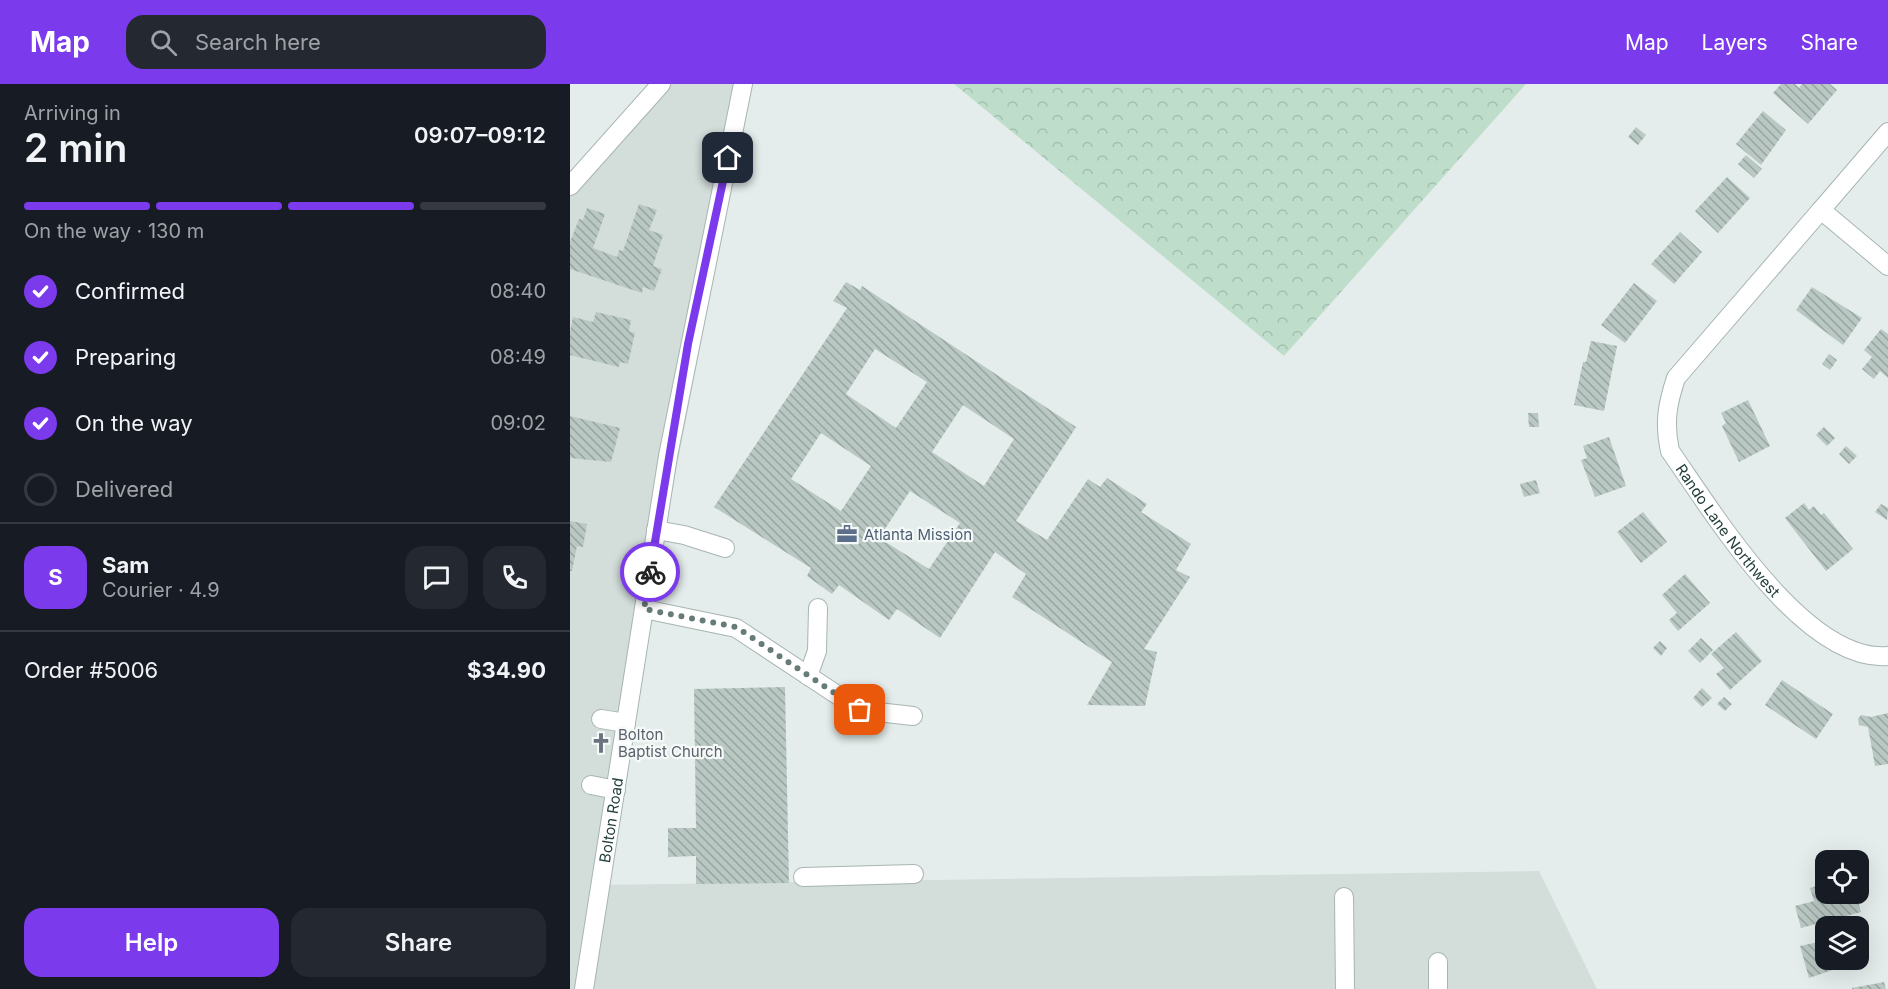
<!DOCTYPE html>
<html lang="en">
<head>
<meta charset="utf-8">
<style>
  body { margin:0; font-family:Inter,sans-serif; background:#242831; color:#f1f3f6; height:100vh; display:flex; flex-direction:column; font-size:22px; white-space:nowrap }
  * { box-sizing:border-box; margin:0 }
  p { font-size:20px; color:#9ea1a6 }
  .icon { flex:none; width:33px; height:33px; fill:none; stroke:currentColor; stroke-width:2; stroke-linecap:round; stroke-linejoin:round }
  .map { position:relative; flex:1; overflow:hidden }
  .side { display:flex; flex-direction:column; background:#171b24; width:570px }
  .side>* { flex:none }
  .buttons { position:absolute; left:1245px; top:766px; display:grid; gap:12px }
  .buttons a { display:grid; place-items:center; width:54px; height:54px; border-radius:12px; background:#171b24; box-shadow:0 6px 24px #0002; font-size:30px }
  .pin { position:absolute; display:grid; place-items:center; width:51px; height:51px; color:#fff; margin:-26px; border-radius:12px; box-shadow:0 3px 9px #0006 }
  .courier { position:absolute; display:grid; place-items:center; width:60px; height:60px; margin:-30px; border:4px solid #7c3aed; border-radius:50%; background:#fff; color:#222; box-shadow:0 2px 8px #0007 }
  .head em { font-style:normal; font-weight:600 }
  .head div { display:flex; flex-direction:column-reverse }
  .head { display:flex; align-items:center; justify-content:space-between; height:102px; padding:0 24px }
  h1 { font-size:39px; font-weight:600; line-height:45px }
  .bar { display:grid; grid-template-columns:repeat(4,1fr); gap:9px 6px; align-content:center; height:72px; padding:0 24px }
  .bar i { height:8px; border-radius:4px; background:#363941 }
  .bar .on { background:#7c3aed }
  .bar p { grid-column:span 4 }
  .line { display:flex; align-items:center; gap:15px; padding:0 24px; border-top:2px solid #363941 }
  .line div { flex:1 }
  .round { display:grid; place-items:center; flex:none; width:63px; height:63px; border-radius:18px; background:#242831 }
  ol { padding:0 24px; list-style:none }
  li { display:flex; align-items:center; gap:18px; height:66px }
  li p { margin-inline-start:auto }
  li .icon { padding:6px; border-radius:50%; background:#7c3aed; color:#fff; stroke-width:4 }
  li:last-child { color:#9ea1a6 }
  li i { width:33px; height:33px; border:3px solid #363941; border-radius:50% }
  .action { display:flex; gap:12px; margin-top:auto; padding:12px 24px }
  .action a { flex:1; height:69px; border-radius:18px; background:#7c3aed; color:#fff; font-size:24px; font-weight:600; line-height:69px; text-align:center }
  .action a+a { background:#242831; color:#f1f3f6 }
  header { display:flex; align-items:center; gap:36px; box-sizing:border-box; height:84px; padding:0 30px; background:#7c3aed; color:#fff }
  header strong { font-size:28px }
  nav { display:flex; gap:33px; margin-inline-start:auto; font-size:21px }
  .search { width:420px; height:54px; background:#242831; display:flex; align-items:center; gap:15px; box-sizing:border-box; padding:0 21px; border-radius:18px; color:#9ea1a6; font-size:22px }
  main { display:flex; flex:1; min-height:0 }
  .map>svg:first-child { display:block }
  .built { fill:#d3ddda }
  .forest { fill:url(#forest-crowns) }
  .building { fill:url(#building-back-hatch); fill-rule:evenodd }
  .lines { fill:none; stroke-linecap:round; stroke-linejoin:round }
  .minor-casing { stroke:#a7b5b3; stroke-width:20 }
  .minor { stroke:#fff; stroke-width:18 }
  .done { stroke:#677c79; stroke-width:6; stroke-dasharray:0 10.8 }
  .route { stroke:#7c3aed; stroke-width:8 }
  .labels { text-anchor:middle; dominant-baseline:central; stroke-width:4.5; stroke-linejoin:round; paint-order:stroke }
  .street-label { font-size:15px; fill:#243f3b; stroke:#f5faf8 }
  .service-label { font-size:15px; fill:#4e5e75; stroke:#f5faf8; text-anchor:start }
  .worship-label { font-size:15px; fill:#5b616d; stroke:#f5faf8; text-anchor:start }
</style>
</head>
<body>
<header>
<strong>Map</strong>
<div class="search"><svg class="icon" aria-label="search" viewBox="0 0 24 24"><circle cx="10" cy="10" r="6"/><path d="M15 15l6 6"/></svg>Search here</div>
<nav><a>Map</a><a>Layers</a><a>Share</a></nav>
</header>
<main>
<section class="side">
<div class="head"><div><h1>2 min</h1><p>Arriving in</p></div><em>09:07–09:12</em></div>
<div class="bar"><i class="on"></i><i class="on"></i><i class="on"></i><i></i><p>On the way · 130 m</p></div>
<ol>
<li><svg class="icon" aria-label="check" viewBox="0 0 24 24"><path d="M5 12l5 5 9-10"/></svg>Confirmed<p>08:40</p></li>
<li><svg class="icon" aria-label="check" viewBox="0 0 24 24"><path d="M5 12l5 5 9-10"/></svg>Preparing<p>08:49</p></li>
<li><svg class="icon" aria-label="check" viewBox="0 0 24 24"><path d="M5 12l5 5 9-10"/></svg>On the way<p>09:02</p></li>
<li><i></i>Delivered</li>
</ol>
<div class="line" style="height:108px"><b class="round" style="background:#7c3aed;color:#fff">S</b><div><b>Sam</b><p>Courier · 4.9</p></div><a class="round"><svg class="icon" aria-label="chat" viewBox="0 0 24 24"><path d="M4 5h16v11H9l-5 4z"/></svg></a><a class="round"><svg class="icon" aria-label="phone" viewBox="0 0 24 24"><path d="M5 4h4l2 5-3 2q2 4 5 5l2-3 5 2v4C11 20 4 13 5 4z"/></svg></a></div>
<div class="line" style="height:78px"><div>Order #5006</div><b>$34.90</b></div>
<div class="action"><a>Help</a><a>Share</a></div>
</section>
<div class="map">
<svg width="1318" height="905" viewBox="0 0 1318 905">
  <defs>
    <pattern id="forest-crowns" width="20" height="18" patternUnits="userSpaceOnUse" patternTransform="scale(1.5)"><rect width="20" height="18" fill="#bedecb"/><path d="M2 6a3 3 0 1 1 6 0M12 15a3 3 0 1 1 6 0" fill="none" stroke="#a3c0af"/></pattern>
    <pattern id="building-back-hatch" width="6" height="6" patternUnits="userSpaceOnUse" patternTransform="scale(1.5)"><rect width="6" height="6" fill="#bac8c4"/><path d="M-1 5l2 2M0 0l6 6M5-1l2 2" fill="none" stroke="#97a4a0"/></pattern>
  </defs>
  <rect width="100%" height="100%" fill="#e4edeb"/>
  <polygon class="built" points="86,0 181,0 75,547 33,801 969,787 1027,905 0,905 0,104"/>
  <polygon class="forest" points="384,0 956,0 714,272"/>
  <g class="building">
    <polygon points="1211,0 1225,0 1229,4 1232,0 1260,0 1267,6 1238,40 1203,9"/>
    <polygon points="1193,27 1216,46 1191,81 1166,60"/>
    <polygon points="1066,43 1076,51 1068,61 1058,53"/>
    <polygon points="1176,71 1192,85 1184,94 1168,80"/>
    <polygon points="1157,93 1180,114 1148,149 1125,127"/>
    <polygon points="69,120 87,126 79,146 93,151 83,182 92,185 84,207 73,203 72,209 0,185 0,158 9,135 13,136 17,124 35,130 23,164 47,173 49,166 53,167"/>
    <polygon points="1110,148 1132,168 1104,200 1081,180"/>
    <path d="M276 198 290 206 292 202 506 343 446 437 477 456 518 395 530 403 537 394 577 420 571 428 621 460 606 486 620 493 574 565 587 568 575 622 517 621 542 578 442 513 456 490 425 468 370 554 327 525 319 536 269 501 262 510 237 492 241 484 144 423 277 224 263 217ZM305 265 357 298 326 344 276 310ZM393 321 444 355 414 402 362 368ZM251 349 301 382 271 427 221 395ZM340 407 390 439 359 485 309 454Z"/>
    <polygon points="1064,199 1087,217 1055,259 1031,241"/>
    <polygon points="1242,203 1292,234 1273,261 1226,226"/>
    <polygon points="26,228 61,236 59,247 65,249 58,280 50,278 49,283 0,271 0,248 3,233 23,238"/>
    <polygon points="1311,245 1318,250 1318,294 1310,287 1304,295 1292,285 1302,273 1294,266"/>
    <polygon points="1021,257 1047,262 1034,327 1004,321 1013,278 1016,278"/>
    <polygon points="1259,270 1267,276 1260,286 1252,280"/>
    <polygon points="1178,316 1200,362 1169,378 1152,342 1156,339 1151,329"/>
    <polygon points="958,329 968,329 969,343 959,343"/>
    <polygon points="0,332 50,344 41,378 0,374"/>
    <polygon points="1254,343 1265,354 1257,362 1246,351"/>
    <polygon points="1039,353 1056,402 1025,413 1011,376 1017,374 1013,362"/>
    <polygon points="1276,362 1287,372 1279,380 1269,370"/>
    <polygon points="966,396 970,409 954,413 950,400"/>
    <polygon points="1234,419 1239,426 1244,422 1251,431 1254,429 1283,465 1256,487 1215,434"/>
    <polygon points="1311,420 1318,424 1317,436 1305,428"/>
    <polygon points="1073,428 1097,458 1071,479 1047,448"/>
    <polygon points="0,437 17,440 13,463 7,462 2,487 0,487"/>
    <polygon points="1115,490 1140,519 1108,547 1099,536 1107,529 1092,511"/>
    <polygon points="1166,548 1192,577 1160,606 1146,590 1154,584 1141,570"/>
    <polygon points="1131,554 1143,566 1130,579 1118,567"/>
    <polygon points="1090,557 1097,564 1091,572 1083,564"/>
    <polygon points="1212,596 1263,630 1246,655 1195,621"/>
    <polygon points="215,603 219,799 126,800 126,772 98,773 98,744 126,744 124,605"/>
    <polygon points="1132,604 1142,614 1132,623 1123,614"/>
    <polygon points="1154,613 1162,620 1155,627 1147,620"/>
    <polygon points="1318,629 1318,680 1305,682 1298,643 1289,641 1288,635 1291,631 1301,633"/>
    <polygon points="1256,799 1256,810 1286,810 1291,828 1231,844 1225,822 1244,817 1240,804"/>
    <polygon points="1256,848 1256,876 1288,876 1289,856 1295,875 1239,894 1230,862 1253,857 1251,849"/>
    <polygon points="1314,898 1316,905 1282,905 1282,904"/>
  </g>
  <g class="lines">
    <g class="minor-casing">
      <g id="minor">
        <polyline points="0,102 91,0"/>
        <polyline points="1251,126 1318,48"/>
        <path id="s1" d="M1318 182 1251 126 1106 294C1097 321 1094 339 1100 367 1143 428 1234 579 1318 572"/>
        <polyline points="86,446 114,451 155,464"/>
        <polyline points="74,525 166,544 290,626 343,632"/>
        <polyline points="238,592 247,567 248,524"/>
        <polyline points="31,635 56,639"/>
        <polyline points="21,701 46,706"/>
        <polyline points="233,793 344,790"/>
        <polyline points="774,813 775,905"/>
        <path id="s2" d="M14 905 98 372 173 0"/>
        <polyline points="868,905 868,878"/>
      </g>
    </g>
    <use href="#minor" class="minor"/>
  </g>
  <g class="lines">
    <polyline class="done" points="80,488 74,525 166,543 290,626"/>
    <polyline class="route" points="80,488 118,260 158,74"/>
  </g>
  <defs>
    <g id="office-bare" transform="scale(1.62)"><path d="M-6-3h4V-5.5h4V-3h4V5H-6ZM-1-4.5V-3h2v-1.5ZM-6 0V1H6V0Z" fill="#5c6f8a" stroke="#f5faf8" stroke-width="2.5" paint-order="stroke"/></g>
    <g id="church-bare" transform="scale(1.62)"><path d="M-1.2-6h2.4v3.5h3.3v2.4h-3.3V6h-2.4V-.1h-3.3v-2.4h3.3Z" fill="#6b7280" stroke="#f5faf8" stroke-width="2.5" paint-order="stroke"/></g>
  </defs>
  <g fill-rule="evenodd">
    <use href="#office-bare" x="277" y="450"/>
    <use href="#church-bare" x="31" y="659"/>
  </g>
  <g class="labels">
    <g class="street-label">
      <text stroke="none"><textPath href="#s1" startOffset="482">Rando Lane Northwest</textPath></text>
      <text stroke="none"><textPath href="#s2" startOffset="171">Bolton Road</textPath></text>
    </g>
    <g class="service-label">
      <text x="294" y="450">Atlanta Mission</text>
    </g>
    <g class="worship-label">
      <text x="48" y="650">Bolton<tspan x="48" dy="17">Baptist Church</tspan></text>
    </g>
  </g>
</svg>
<div class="buttons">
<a><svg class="icon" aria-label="locate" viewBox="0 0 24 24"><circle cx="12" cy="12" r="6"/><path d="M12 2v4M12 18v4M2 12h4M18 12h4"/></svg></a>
<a><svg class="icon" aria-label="layers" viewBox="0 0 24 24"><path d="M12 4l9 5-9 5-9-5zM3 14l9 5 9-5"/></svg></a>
</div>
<div class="pin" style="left:290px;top:626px;background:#ea580c"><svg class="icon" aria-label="bag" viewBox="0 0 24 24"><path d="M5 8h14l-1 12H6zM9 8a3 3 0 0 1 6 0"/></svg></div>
<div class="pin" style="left:158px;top:74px;background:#1f2937"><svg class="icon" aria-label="home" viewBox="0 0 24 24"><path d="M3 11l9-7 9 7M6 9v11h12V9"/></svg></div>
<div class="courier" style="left:80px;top:488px"><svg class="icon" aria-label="bike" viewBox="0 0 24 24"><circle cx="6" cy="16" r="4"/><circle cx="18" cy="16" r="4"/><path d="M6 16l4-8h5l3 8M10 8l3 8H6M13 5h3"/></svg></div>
</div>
</main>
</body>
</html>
